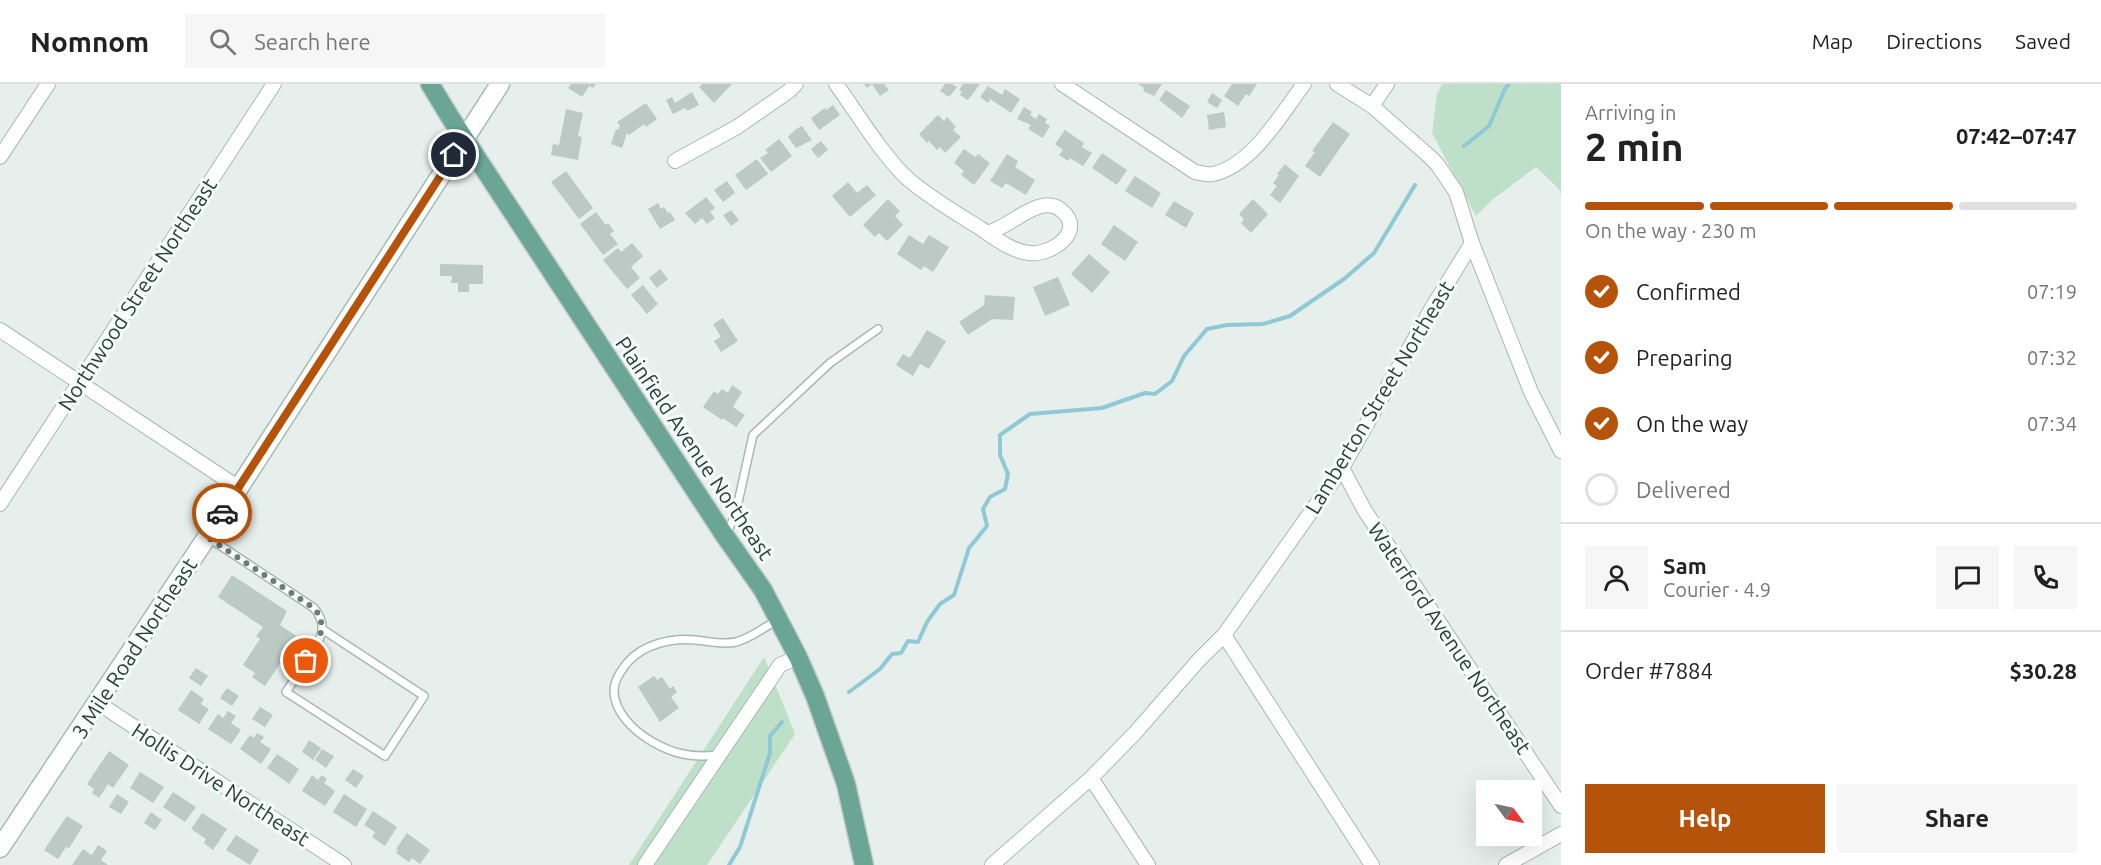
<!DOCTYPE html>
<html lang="en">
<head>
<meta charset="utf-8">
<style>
  body { margin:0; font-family:Ubuntu,sans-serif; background:#f6f6f6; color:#222; height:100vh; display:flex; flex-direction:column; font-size:22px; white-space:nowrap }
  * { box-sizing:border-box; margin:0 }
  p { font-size:20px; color:#767676 }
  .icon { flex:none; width:33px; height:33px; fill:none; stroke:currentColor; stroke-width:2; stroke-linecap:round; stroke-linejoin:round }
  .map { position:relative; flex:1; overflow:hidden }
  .sheet { display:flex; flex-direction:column; background:#fff; width:540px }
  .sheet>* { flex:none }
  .needle { width:39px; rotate:123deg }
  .fabs { position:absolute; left:1476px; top:696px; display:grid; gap:12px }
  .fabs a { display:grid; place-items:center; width:66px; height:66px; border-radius:0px; background:#fff; box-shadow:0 6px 24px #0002; font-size:30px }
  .pin { position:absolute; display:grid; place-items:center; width:51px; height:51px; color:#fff; margin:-26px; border:3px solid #fff; border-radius:50%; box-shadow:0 2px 6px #0007 }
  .courier { position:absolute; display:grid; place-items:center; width:60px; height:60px; margin:-30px; border:4px solid #b45309; border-radius:50%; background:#fff; color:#222; box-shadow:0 2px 8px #0007 }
  .overview em { font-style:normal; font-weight:700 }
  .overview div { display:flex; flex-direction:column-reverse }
  .overview { display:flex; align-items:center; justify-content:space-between; height:102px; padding:0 24px }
  h1 { font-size:39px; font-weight:700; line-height:45px }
  .bar { display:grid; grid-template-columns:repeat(4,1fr); gap:9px 6px; align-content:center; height:72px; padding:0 24px }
  .bar i { height:8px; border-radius:4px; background:#e0e0e0 }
  .bar .active { background:#b45309 }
  .bar p { grid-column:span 4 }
  .line { display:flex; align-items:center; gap:15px; padding:0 24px; border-top:2px solid #e0e0e0 }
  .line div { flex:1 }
  .round { display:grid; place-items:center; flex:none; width:63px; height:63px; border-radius:0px; background:#f6f6f6 }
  ol { padding:0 24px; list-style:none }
  li { display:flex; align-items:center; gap:18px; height:66px }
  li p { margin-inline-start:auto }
  li .icon { padding:6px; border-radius:50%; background:#b45309; color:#fff; stroke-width:4 }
  li:last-child { color:#767676 }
  li i { width:33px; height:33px; border:3px solid #e0e0e0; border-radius:50% }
  .primary-button { display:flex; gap:12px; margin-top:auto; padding:12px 24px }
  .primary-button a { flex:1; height:69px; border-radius:0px; background:#b45309; color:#fff; font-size:24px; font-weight:700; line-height:69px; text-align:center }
  .primary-button a+a { background:#f6f6f6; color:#222 }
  header { display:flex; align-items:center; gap:36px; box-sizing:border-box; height:84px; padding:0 30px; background:#fff; border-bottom:2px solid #e0e0e0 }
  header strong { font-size:28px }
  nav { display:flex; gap:33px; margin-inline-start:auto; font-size:21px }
  .search { width:420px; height:54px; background:#f6f6f6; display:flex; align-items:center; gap:15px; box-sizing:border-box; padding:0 21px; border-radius:0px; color:#767676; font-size:22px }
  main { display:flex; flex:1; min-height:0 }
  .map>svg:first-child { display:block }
  .green { fill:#bfe0c8 }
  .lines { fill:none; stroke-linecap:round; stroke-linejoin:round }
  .stream { stroke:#8ec9d4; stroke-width:4 }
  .building { fill:#bbcac4 }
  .service-casing { stroke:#a8b8b2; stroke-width:10 }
  .minor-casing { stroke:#a8b8b2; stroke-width:16 }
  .secondary-casing { stroke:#a4bbb3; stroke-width:21 }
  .primary-casing { stroke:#c2cac8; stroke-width:21 }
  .service { stroke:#fff; stroke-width:7 }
  .minor { stroke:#fff; stroke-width:14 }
  .secondary { stroke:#fff; stroke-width:18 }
  .primary { stroke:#6aa596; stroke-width:18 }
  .done { stroke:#687f78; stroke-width:6; stroke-dasharray:0 10.8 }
  .route { stroke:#b45309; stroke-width:8 }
  .labels { text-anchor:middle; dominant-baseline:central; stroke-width:6; stroke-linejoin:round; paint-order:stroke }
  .street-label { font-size:21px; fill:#24423a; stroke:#f7fbf9 }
</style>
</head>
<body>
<header>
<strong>Nomnom</strong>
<div class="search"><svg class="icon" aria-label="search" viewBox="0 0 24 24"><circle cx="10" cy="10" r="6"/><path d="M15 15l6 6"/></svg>Search here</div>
<nav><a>Map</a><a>Directions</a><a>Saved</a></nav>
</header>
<main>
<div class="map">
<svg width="1561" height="781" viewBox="0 0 1561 781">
  <rect width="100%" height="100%" fill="#e6efeb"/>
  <g class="green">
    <polygon points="1442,0 1561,0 1561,111 1559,105 1536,83 1492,116 1476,132 1432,49 1437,10"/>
    <polygon points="764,573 795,650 707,781 629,781"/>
  </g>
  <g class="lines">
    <g class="stream">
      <polyline points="1464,62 1489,42 1505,5 1509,0"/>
      <polyline points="849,608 880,585 892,570 901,569 908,557 918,558 927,538 940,520 954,511 969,464 987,442 983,425 990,413 1005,405 1008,390 1000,371 1000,351 1030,330 1102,324 1145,309 1155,310 1172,297 1184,272 1207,245 1227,241 1263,240 1290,232 1344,195 1374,169 1415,101"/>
      <polyline points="729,781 740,763 770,669 770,652 782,638"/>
    </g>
  </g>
  <g class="building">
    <polygon points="571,0 596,0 593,4 589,2 582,13 568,4"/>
    <polygon points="703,0 732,0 714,19 699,3"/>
    <polygon points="864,0 884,0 889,6 880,12 872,0 867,4"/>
    <polygon points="945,0 952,0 957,3 949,13 940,7"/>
    <polygon points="963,0 980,0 968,16 960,11 962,8 959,6"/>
    <polygon points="1138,0 1162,0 1154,12 1143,7 1144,4"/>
    <polygon points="1232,0 1257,0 1249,12 1246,10 1238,22 1224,12"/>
    <polygon points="988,2 1002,11 1005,5 1020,15 1011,29 990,15 988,19 980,13"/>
    <polygon points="1166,6 1190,22 1182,34 1159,16"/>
    <polygon points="692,8 699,21 687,27 685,24 673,30 666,16 672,13 675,19"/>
    <polygon points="1212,9 1222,16 1217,24 1207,18"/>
    <polygon points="646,19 657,35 646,43 644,40 629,51 627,49 622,64 611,60 616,45 618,46 620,42 617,38"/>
    <polygon points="833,21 840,31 819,46 811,34 825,24 826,26"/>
    <polygon points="1024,23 1032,28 1030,31 1036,35 1039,30 1047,35 1045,39 1050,42 1043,54 1028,45 1031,41 1017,35"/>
    <polygon points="566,25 583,29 578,52 582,53 578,76 551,71 553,60 559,61"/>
    <polygon points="1224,28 1226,43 1209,46 1207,31"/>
    <polygon points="938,31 944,37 947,33 956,43 953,46 961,53 945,69 940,63 937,66 929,57 927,59 919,50"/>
    <polygon points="1333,38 1350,50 1320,93 1305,82 1315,68 1312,67"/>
    <polygon points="802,42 812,56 796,64 788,53 796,45"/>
    <polygon points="1065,46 1084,59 1082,63 1092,69 1083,82 1070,74 1068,77 1059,71 1063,66 1055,60"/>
    <polygon points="779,55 792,72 771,88 760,74 768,69 765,66"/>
    <polygon points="821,57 828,66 818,74 811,65"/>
    <polygon points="964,65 975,73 978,70 990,79 974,101 961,91 964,87 954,79"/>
    <polygon points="1102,69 1127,86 1117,101 1092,84"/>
    <polygon points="1007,70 1018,77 1015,83 1035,96 1026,111 1006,99 1002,104 990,97"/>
    <polygon points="757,75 768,90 746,106 735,91"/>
    <polygon points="1285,80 1299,92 1280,119 1270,111 1277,102 1273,99 1279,91 1277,90"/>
    <polygon points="566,87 593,124 579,135 551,98"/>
    <polygon points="1135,92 1161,109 1152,124 1125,107"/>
    <polygon points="727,97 735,109 723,118 714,106"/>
    <polygon points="848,98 857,109 867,101 876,111 850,133 832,112"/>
    <polygon points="706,113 715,124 710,128 715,134 707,140 702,134 695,140 685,129"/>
    <polygon points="888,115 900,127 895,132 903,141 887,157 879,149 875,153 863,141"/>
    <polygon points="1253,115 1268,130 1251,149 1241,139 1244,135 1239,130"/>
    <polygon points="1174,117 1194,129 1186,144 1165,131"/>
    <polygon points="658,119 661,125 664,123 668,129 670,128 675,136 660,145 648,125"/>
    <polygon points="731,126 739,136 731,142 723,131"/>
    <polygon points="596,128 606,141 608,139 614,147 610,150 618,160 603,171 580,140"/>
    <polygon points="1114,141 1138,158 1125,177 1101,160"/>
    <polygon points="909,151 923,160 929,151 949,163 933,188 924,182 921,186 897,170"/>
    <polygon points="632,159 643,172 631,183 640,194 627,205 603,176 618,164 621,168"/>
    <polygon points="1089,170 1110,188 1092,209 1071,190"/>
    <polygon points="440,180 483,181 483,200 469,200 469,208 458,208 458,199 451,199 452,192 440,192"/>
    <polygon points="660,185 668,195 657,204 649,194"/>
    <polygon points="1058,193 1070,221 1045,232 1033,203"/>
    <polygon points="643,201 658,220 647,230 631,211"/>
    <polygon points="985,211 1015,213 1013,236 992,235 968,251 959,238 984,221"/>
    <polygon points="723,234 738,257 721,268 714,257 721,253 713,240"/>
    <polygon points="927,246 946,257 929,285 920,280 913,292 896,281 903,270 910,274"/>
    <polygon points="732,301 742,308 733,323 745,331 736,343 723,334 722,336 703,323 714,307 718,310 722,305 728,309"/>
    <polygon points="232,491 287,527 280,541 298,553 265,602 252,593 255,589 243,581 260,555 256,552 263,543 218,513"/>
    <polygon points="196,584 208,592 201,602 189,594"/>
    <polygon points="654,592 657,596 662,593 670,605 673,602 677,608 671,613 679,624 660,638 638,603"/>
    <polygon points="227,604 239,612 232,622 220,614"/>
    <polygon points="191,606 204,615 201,620 209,625 199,640 178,626"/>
    <polygon points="260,623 273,631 265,643 252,635"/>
    <polygon points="228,627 236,632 231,639 241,646 231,660 208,645 218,630 223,634"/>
    <polygon points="257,649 264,653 260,658 271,665 261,680 240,665 250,651 254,654"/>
    <polygon points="309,656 321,664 313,676 302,668"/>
    <polygon points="322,665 334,672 326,684 315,676"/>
    <polygon points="109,667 129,681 113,704 108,700 99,714 92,709 94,705 87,700"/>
    <polygon points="277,670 299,685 289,700 267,684"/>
    <polygon points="353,685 364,692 356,704 345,696"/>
    <polygon points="140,688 164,703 153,719 130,704"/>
    <polygon points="312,691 318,696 322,691 327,695 324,699 335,707 325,722 302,707"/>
    <polygon points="173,708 196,723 185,738 163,723"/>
    <polygon points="117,710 129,718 121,730 109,723"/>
    <polygon points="344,710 367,725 356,743 333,728"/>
    <polygon points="373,727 397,743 385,762 372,753 375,748 364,741"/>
    <polygon points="151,728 162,736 155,746 144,739"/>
    <polygon points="202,729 227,745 213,766 204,759 206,755 191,745"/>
    <polygon points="67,732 83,742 69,764 66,763 58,775 44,766"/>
    <polygon points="407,749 430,766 420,780 412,774 409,778 396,769 398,766 396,765"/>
    <polygon points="236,751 259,766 250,781 226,766"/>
    <polygon points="98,761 107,767 101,776 108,781 72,781 83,765 92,771"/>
  </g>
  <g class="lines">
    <g class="service-casing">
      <g id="service">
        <polyline points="726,450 735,432 753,351 830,279 878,245"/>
        <path d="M209 454 314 524C319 530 323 537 322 546 321 561 295 594 286 608L385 672 424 612 322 545"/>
        <path d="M717 671C692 674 673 670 651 657 634 647 614 628 614 607 614 596 621 587 627 579 643 560 671 554 695 556 708 557 722 561 736 558 751 554 763 544 776 537"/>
      </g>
    </g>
    <g class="minor-casing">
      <g id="minor">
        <path d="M836 0C857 29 883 72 908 95 930 114 956 129 980 144 995 154 1011 167 1029 169 1052 172 1087 146 1061 126 1040 109 1011 143 987 149"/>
        <path d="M1062 0 1195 88C1201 89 1208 91 1213 90 1252 82 1282 29 1304 0"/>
        <polyline points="1337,0 1372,22 1429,72 1437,80 1456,108 1472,159 1531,308 1561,367"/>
        <polyline points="1372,22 1387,0"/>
        <polyline points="0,73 48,0"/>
        <polyline points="675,77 737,43 789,7 796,0"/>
        <polyline points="0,246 239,404"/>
        <polyline points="1342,384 1365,427 1561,722"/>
        <polyline points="0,420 274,0"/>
        <polyline points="1224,551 1372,781"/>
        <polyline points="98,619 344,781"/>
        <polyline points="1091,694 1148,781"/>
        <polyline points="645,781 780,581 798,573"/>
        <polyline points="992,781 1091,694 1135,649 1198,577 1224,551 1342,384 1432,224 1472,159"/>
        <polyline points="1506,781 1561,750"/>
      </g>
    </g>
    <g class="secondary-casing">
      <polyline id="secondary" points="0,764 207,453 500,0"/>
    </g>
    <g class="primary-casing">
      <polyline id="primary" points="430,0 450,33 725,452 763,506 798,573 815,612 846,700 864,781"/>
    </g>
    <use href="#service" class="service"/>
    <use href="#minor" class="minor"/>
    <use href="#secondary" class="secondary"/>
    <use href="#primary" class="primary"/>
  </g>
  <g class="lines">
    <path class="done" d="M222 429 207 453 314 524C330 543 317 559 306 577"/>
    <polyline class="route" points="222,429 454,71"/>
  </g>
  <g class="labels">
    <g class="street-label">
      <text transform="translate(137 210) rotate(-57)">Northwood Street Northeast</text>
      <text transform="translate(1379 313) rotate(-59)">Lamberton Street Northeast</text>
      <text transform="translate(695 364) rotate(56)">Plainfield Avenue Northeast</text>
      <text transform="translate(1450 554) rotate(56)">Waterford Avenue Northeast</text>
      <text transform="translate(134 564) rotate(-57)">3 Mile Road Northeast</text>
      <text transform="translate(221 700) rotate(33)">Hollis Drive Northeast</text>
    </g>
  </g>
</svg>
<div class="fabs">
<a><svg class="needle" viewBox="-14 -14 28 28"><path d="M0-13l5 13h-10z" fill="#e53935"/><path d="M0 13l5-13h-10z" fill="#767676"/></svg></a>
</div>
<div class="pin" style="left:306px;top:577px;background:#ea580c"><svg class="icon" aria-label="bag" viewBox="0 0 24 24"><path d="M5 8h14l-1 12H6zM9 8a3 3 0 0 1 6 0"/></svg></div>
<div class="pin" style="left:454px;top:71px;background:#1f2937"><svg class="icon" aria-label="home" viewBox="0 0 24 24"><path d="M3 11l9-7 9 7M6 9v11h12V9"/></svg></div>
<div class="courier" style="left:222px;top:429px"><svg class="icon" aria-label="car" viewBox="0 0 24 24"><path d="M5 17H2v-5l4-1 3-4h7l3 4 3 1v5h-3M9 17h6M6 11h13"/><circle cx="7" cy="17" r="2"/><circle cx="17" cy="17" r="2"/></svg></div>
</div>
<section class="sheet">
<div class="overview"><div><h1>2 min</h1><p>Arriving in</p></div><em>07:42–07:47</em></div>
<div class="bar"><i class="active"></i><i class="active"></i><i class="active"></i><i></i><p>On the way · 230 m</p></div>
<ol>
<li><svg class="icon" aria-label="check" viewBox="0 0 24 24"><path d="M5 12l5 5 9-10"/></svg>Confirmed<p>07:19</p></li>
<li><svg class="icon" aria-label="check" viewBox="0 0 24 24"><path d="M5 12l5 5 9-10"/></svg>Preparing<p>07:32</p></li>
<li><svg class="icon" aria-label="check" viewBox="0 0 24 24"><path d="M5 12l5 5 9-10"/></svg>On the way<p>07:34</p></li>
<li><i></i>Delivered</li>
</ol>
<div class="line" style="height:108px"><a class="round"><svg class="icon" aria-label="person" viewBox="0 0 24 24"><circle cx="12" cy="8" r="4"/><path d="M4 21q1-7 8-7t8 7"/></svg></a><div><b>Sam</b><p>Courier · 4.9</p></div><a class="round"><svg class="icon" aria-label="chat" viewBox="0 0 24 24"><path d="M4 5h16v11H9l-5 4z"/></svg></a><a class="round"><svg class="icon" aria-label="phone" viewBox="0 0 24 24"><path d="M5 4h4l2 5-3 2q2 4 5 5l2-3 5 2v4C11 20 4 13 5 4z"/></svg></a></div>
<div class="line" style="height:78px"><div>Order #7884</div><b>$30.28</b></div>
<div class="primary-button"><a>Help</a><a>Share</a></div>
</section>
</main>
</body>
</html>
